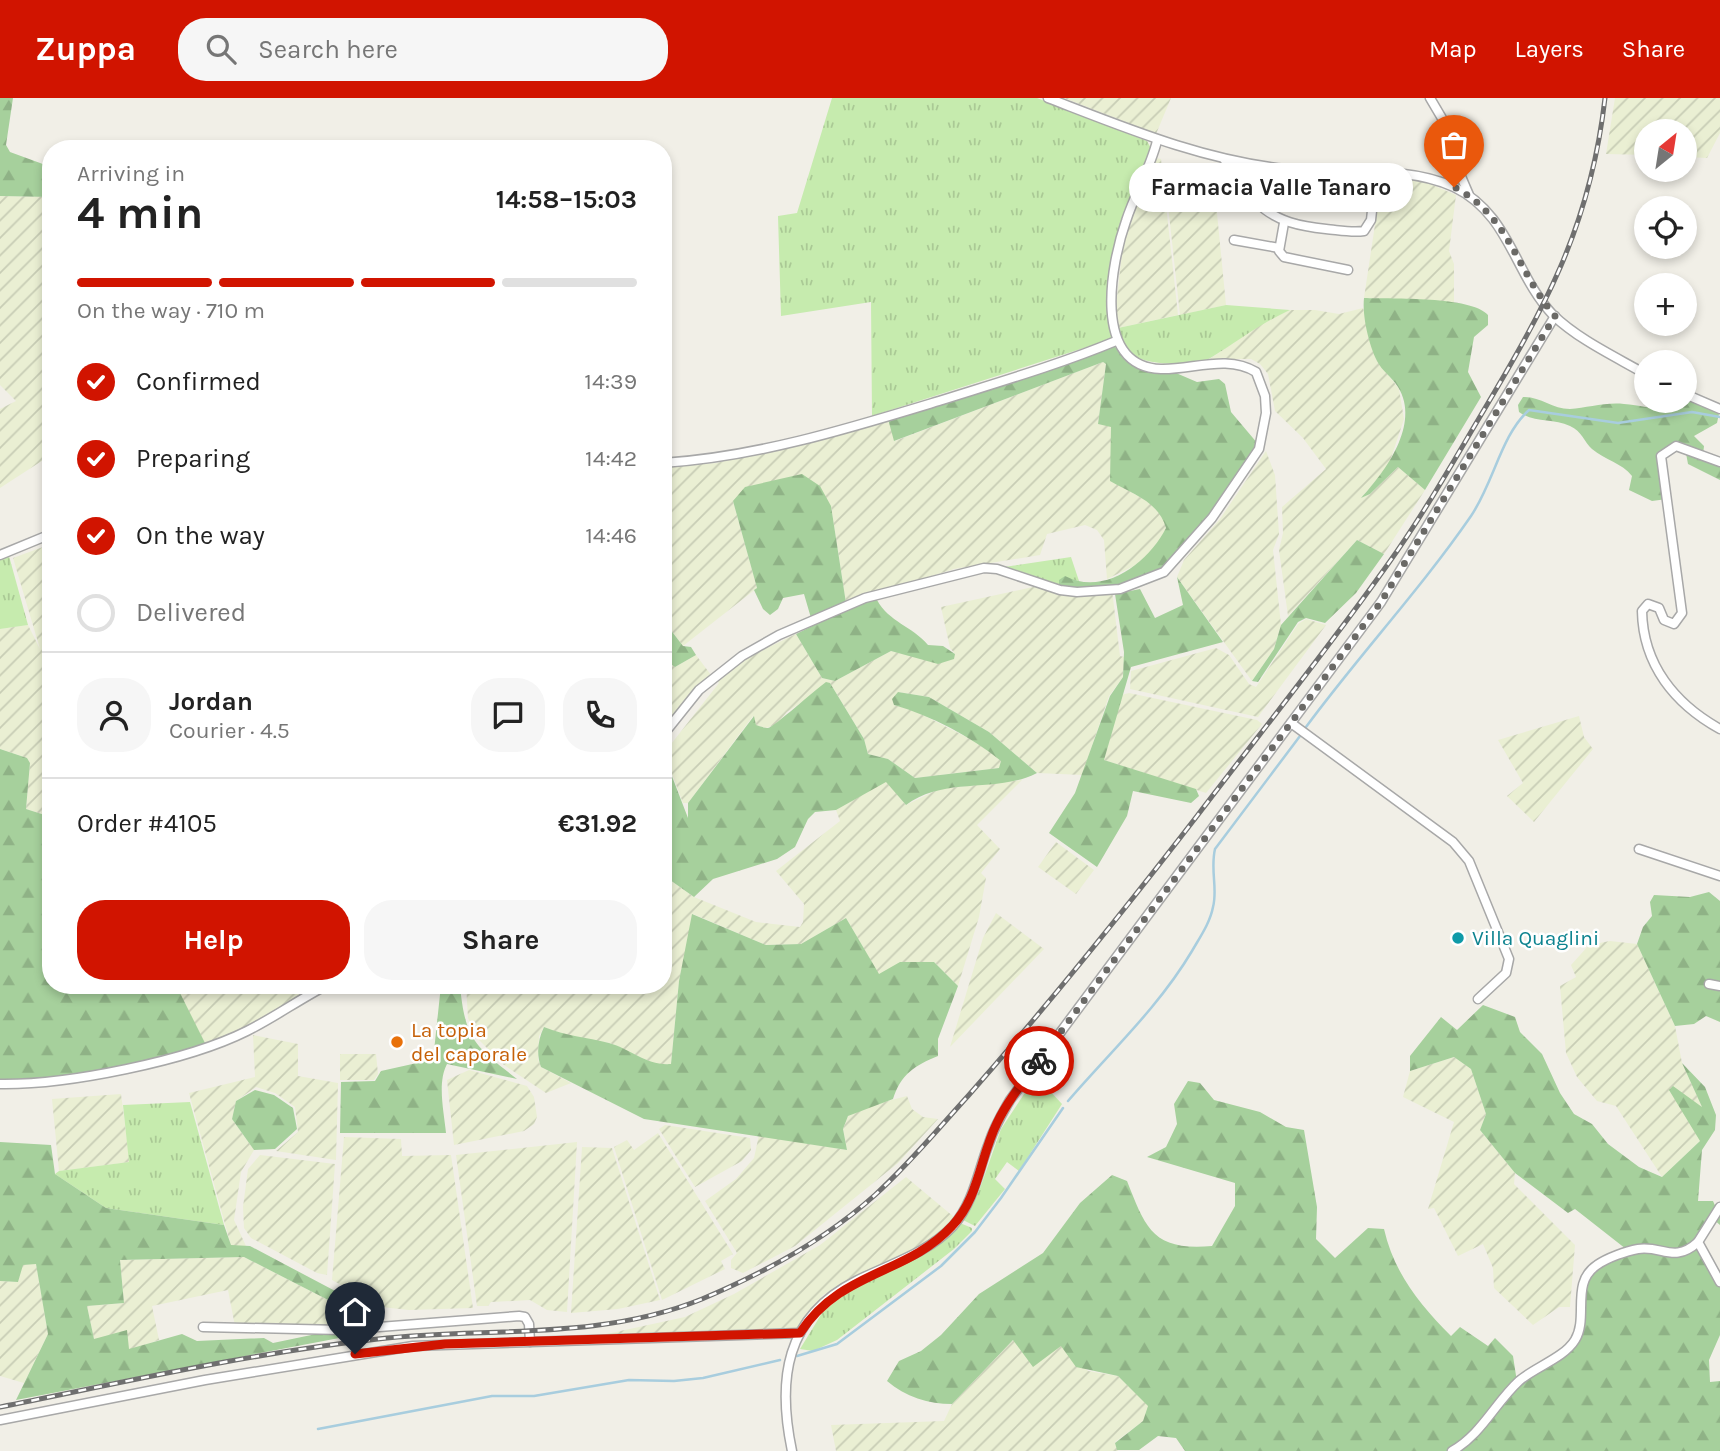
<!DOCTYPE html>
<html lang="en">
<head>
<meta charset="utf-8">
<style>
  body { margin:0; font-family:Karla,sans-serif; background:#f6f6f6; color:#222; height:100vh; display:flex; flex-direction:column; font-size:26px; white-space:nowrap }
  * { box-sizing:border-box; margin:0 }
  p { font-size:23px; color:#767676 }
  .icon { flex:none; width:38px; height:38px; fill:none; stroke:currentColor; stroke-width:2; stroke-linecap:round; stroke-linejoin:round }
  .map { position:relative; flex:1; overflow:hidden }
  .details { position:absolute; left:42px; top:42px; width:630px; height:854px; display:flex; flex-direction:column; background:#fff; border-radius:28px; box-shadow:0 4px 10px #0003 }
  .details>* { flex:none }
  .needle { width:46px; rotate:30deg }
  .controls { position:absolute; left:1634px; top:21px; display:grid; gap:14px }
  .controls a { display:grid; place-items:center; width:63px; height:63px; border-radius:50%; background:#fff; box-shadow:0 4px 10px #0003; font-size:35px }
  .pin { position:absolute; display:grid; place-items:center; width:60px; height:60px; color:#fff; margin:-72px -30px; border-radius:50% 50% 50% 0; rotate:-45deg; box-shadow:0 0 7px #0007 }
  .pin .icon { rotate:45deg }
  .courier { position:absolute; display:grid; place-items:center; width:70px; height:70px; margin:-35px; border:5px solid #d11400; border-radius:50%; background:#fff; color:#222; box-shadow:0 2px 9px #0007 }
  .bubble { position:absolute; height:49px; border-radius:24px; background:#fff; box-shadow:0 4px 10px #0003; font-size:23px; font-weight:700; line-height:49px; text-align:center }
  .headline em { font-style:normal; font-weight:700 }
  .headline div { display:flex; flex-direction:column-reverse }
  .headline { display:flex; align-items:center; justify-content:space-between; height:119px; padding:0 35px }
  h1 { font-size:46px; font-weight:700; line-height:52px }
  .bar { display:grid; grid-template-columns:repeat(4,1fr); gap:10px 7px; align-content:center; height:84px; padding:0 35px }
  .bar i { height:9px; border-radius:5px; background:#e0e0e0 }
  .bar .selected { background:#d11400 }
  .bar p { grid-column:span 4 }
  .line { display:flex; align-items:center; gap:18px; padding:0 35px; border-top:2px solid #e0e0e0 }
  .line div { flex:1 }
  .round { display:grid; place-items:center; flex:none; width:74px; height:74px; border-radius:28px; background:#f6f6f6 }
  ol { padding:0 35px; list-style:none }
  li { display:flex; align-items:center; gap:21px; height:77px }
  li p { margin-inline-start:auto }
  li .icon { padding:7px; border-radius:50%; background:#d11400; color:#fff; stroke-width:4 }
  li:last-child { color:#767676 }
  li i { width:38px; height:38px; border:4px solid #e0e0e0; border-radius:50% }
  .cta { display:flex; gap:14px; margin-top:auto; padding:14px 35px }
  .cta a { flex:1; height:80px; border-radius:28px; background:#d11400; color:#fff; font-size:28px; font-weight:700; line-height:80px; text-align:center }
  .cta a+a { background:#f6f6f6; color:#222 }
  header { display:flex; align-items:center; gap:42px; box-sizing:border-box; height:98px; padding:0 35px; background:#d11400; color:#fff }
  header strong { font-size:33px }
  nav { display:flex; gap:38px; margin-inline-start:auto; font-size:24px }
  .search { width:490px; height:63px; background:#f6f6f6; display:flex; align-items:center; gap:18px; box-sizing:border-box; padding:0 24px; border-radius:28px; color:#767676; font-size:26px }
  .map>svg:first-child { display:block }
  .farmland { fill:url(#farmland-furrows) }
  .grass { fill:url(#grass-tufts) }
  .forest { fill:url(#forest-firs) }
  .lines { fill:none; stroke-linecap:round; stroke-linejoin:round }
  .stream { stroke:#a8cdde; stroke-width:2.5 }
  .minor-casing { stroke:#a8a8a8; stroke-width:11 }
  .minor { stroke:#fff; stroke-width:8 }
  .rail-casing { stroke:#6f6f6f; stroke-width:5 }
  .rail { stroke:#fff; stroke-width:2.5; stroke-dasharray:8; stroke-linecap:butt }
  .done { stroke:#6a6966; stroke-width:7; stroke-dasharray:0 12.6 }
  .route { stroke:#d11400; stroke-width:9 }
  .culture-dot { fill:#0f9aa8; stroke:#fff; stroke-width:2.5 }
  .food-dot { fill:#e8710a; stroke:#fff; stroke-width:2.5 }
  .labels { text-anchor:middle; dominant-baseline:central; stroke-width:5; stroke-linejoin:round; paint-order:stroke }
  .culture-label { font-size:21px; fill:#0d838f; stroke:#fff; text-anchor:start }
  .food-label { font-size:21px; fill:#c56008; stroke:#fff; text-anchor:start }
</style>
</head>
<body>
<header>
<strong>Zuppa</strong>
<div class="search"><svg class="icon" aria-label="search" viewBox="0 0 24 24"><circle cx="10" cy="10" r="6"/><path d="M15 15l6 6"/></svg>Search here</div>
<nav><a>Map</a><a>Layers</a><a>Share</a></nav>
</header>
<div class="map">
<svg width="1720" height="1353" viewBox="0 0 1720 1353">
  <defs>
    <pattern id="farmland-furrows" width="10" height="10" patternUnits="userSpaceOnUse" patternTransform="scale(1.75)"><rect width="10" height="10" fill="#eaefd3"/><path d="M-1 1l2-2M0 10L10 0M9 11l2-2" fill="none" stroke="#c8cdb5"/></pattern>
    <pattern id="grass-tufts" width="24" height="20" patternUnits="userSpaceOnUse" patternTransform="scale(1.75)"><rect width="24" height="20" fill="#c6ebae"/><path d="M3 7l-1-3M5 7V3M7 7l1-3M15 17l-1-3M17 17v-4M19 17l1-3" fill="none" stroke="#aac995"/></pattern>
    <pattern id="forest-firs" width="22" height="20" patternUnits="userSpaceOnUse" patternTransform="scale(1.75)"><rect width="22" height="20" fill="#a6d09c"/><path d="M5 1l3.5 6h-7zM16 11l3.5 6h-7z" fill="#8fb286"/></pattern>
  </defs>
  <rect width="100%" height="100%" fill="#f1efe7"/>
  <g class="farmland">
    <polygon points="1064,0 1171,0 1156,36"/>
    <polygon points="1615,0 1720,0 1720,35 1707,60 1685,59 1685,33 1647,33 1647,57 1606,56"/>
    <polygon points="1156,60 1161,61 1178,217 1118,230 1115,216 1124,138"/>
    <polygon points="1382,80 1423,83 1456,97 1449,153 1454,166 1454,205 1364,200"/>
    <polygon points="0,98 51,99 51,357 0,390 0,311 16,303 0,287"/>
    <polygon points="1216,105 1226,207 1180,217 1168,107"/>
    <polygon points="1363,210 1376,261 1399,291 1404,321 1388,369 1361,400 1370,396 1398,369 1425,392 1384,456 1357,442 1288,518 1279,452 1283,435 1282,409 1326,371 1303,340 1275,313 1268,276 1260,266 1251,261 1210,261 1266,222 1290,212 1315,212 1339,216"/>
    <polygon points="1103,264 1106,266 1098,326 1111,328 1111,383 1149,404 1162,416 1166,430 1157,449 1134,468 1107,481 1104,442 1097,432 1085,427 1047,436 1040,457 954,471 846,505 831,408 733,403 757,490 683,548 663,522 663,369 716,365 888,321 895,343"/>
    <polygon points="1266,353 1275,377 1279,436 1273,452 1281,527 1274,551 1252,583 1177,479 1184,462 1220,421"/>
    <polygon points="51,446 51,719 26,711 30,665 27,660 0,651 0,531 28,527 40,551 13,460"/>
    <polygon points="1042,487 1112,492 1120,558 1124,559 1123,579 1109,598 1082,677 1037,675 989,634 929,599 898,594 894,607 913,612 976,644 1002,663 999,670 915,680 888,661 868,656 864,641 830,585 787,614 777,626 766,630 756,627 753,618 688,705 683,705 664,655 719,585 715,580 742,562 796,536 822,580 835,583 891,553 911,557 955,556 950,550 941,509"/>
    <polygon points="1306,521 1326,527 1258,619 1130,591 1131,573 1216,550 1229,557 1249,586 1256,589 1298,526"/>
    <polygon points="696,557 711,577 696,590 674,622 663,618 663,561 675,569"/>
    <polygon points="1129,595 1257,622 1262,626 1206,695 1104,662 1121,597"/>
    <polygon points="1579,618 1584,639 1593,651 1534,724 1507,698 1523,685 1498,642"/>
    <polygon points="1022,682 977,727 1000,751 981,775 986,780 979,819 958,888 934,864 879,877 846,820 801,846 766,847 693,816 679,883 671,966 657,967 610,945 567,939 544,929 539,938 538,961 541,969 571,985 546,995 504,967 479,942 468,920 466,887 663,887 663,777 694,799 756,824 800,829 803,824 804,806 776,773 840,723 836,712 886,683 906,707 939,691"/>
    <polygon points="1056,744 1094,772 1076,796 1038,769"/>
    <polygon points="996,815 1044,851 950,949 983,840"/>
    <polygon points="1610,843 1637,846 1675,928 1682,965 1703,1011 1700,1043 1662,1079 1616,1008 1597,1003 1577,979 1566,955 1560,888 1576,879 1571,867 1589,847"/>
    <polygon points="323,887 242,932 206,947 174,888"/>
    <polygon points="253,937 298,946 298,978 338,985 336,1062 276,1053 298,1034 295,1009 275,995 256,989 236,1003 232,1021 254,1052 241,1074 234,1122 246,1148 231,1148 189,995 255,979"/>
    <polygon points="340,956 376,956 378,976 374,982 340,982"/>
    <polygon points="1454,959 1471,971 1486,1016 1480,1032 1515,1075 1514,1086 1575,1147 1570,1209 1559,1209 1533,1227 1494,1190 1493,1170 1483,1146 1458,1158 1434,1110 1428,1111 1454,1024 1403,999 1410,973"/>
    <polygon points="469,972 527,988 534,999 537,1019 534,1026 524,1033 454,1047 447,982"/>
    <polygon points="121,996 130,1064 59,1073 52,1001"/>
    <polygon points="907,998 912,1011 923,1019 938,1021 898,1065 795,1148 743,1175 731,1170 731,1162 737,1155 705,1103 736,1081 754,1060 759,1037 847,1052 843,1031 848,1018 872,1007"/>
    <polygon points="665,1027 750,1040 751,1052 742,1063 695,1089 659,1031"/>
    <polygon points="658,1035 733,1156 721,1163 725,1171 662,1202 614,1049 627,1042 634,1052"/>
    <polygon points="344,1039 401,1041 402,1058 451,1057 473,1210 409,1212 381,1209 332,1182"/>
    <polygon points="577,1044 567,1214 547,1212 530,1202 491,1204 488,1208 477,1208 456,1057"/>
    <polygon points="582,1049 612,1050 660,1202 618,1211 571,1215"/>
    <polygon points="260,1057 335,1066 327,1177 317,1175 251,1140 244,1130 243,1109 248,1071"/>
    <polygon points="906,1079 954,1119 941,1134 912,1153 823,1197 797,1232 588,1240 685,1219 734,1196 820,1147"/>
    <polygon points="244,1159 336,1206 340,1204 384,1226 340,1230 235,1228 228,1192 152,1208 159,1242 129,1252 94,1241 87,1208 124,1205 120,1162"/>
    <polygon points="36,1165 48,1236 24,1285 0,1278 0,1183 18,1184 22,1167"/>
    <polygon points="1013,1242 1061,1247 1088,1273 1118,1278 1149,1308 1143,1323 1115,1344 1118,1353 836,1353 831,1327 944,1323 952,1306"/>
  </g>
  <g class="grass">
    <polygon points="832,0 1037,0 1147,43 1152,52 1112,175 1108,208 1112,241 872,318 871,204 781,218 778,118 797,115"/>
    <polygon points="1244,72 1297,77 1297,107 1268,105 1242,77"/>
    <polygon points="1305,77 1366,81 1370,87 1368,94 1350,93 1349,97 1330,94 1329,88 1304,85"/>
    <path d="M1226 207 1290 212C1261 225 1238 243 1212 259 1195 270 1143 268 1128 254 1123 249 1120 237 1118 230Z"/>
    <polygon points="9,458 28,527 0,531 0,461"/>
    <polygon points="1071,459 1079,483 1072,482 1059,489 1004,469"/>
    <polygon points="1036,978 1062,1006 1019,1073 1007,1064 995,1081 1005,1091 975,1128 963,1122 979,1093 1001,1031"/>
    <polygon points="190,1004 224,1127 106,1110 55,1076 59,1073 129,1064 123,1007"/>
    <polygon points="960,1125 972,1130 972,1133 954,1151 837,1242 813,1253 800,1251 822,1215 845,1195 928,1153"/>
  </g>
  <g class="forest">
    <polygon points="0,0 13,0 6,47 10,54 51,69 51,99 0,98"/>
    <path d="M1364 200C1392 201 1471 198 1488 217V227L1474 239 1468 274 1481 299 1425 392 1398 369 1370 396 1361 400C1385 374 1421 326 1398 289 1392 279 1382 273 1377 263 1369 247 1362 218 1364 200Z"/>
    <path d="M1114 247 1123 260 1136 269 1176 275 1197 284 1219 281 1225 286 1231 314 1258 346C1228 390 1187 468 1134 486 1111 493 1083 491 1059 489V482L1065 478C1104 499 1149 464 1166 430 1159 404 1133 396 1110 383L1111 329 1098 326 1106 266 1103 264 894 343 888 321 1046 274Z"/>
    <path d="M1685 296 1720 311 1717 325 1694 338 1704 348 1703 357 1720 364V382L1688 366 1685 350 1676 348 1661 358 1667 401 1652 403 1629 392 1632 378C1622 365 1605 362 1592 351 1584 344 1582 333 1570 328 1553 320 1534 325 1519 314L1518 307 1523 299C1540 298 1552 311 1570 311 1587 310 1605 304 1624 306 1639 307 1652 311 1667 311L1673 303H1685Z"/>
    <polygon points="802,376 820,388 831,408 846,505 811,520 804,496 783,500 778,511 770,517 763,511 754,492 757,490 733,403 745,389"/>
    <polygon points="1357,442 1384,456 1356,495 1325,525 1306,520 1298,524 1258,584 1252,583 1274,551 1281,527"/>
    <polygon points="1177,479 1223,544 1131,569 1104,662 1196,691 1199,698 1191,705 1133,693 1127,718 1097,769 1049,735 1075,695 1110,598 1123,579 1124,554 1115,496 1140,491 1155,520 1183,507"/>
    <path d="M867 501 877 502C889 524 912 528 928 547L943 548 955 556 954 561 938 566 891 553 835 583 822 580 796 536Z"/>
    <polygon points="663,522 683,548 691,549 696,557 675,569 663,561"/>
    <path d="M826 584 830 585 864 641 868 656 888 661 915 680 999 670 1001 663C970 638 932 618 894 607L892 601 898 594 929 599 989 634 1037 675C996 696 945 678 906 707L886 684 836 712 815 714 808 721 795 749 777 761 713 781 694 799 663 777V655L688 720V705L754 618 756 627C759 628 765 630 768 630 774 629 816 591 826 584Z"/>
    <polygon points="0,651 27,660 30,665 26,711 51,719 51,748 44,754 51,766 51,887 176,887 207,949 90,976 0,986"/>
    <polygon points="1709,794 1720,803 1720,924 1706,918 1694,926 1675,928 1637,846 1643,829 1652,818 1650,804 1654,797 1690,799"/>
    <path d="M692 816 766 847 801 846 846 820 879 876 900 864H934L958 888 938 941V958C915 967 900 977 893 1001L848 1018 843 1031 847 1052 644 1021 541 969C536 956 538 941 544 929 566 938 586 939 609 945 631 951 647 968 671 966L679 883Z"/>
    <path d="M441 887H460C465 942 475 948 517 981L447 966C437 985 444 1014 446 1035H340L341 984 375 983 381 973 426 963 434 953Z"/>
    <path d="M1483 907 1515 919 1520 934 1542 956 1560 995 1574 1016 1592 1026 1608 1046 1639 1069 1662 1079 1700 1043 1669 992 1673 988 1702 1009 1682 965 1705 989 1716 1017 1715 1032 1702 1052 1698 1103H1713L1717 1112 1720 1109V1127L1713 1121 1698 1144 1720 1184V1237L1709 1262 1710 1284 1720 1283V1353H1185L1176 1340 1158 1338 1139 1352H1117L1115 1345 1143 1323 1148 1308 1118 1278 1076 1269 1061 1248 1033 1269 1013 1242 952 1306C929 1306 905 1299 887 1283L899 1263 921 1253 941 1237 979 1196 1043 1155 1080 1105 1112 1077 1127 1083C1146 1131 1153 1153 1212 1148L1235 1108V1085L1147 1059 1166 1049 1177 1026 1174 1006 1188 983 1200 985 1214 1002 1260 1014 1286 1029 1304 1032 1317 1109 1316 1141 1335 1160 1368 1130 1384 1131C1394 1175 1420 1207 1451 1238L1460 1229 1488 1248 1495 1240 1513 1258 1517 1284 1576 1241 1580 1204 1591 1172 1626 1151 1575 1111 1568 1115 1515 1075 1480 1032 1486 1016 1471 971 1454 959 1410 973V958L1441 919 1457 932Z"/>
    <polygon points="255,992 274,997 293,1010 297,1031 275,1051 254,1052 232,1021 236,1003"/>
    <polygon points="0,1044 51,1047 55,1076 106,1110 224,1127 231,1147 250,1148 339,1195 340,1204 336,1206 244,1159 120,1162 124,1205 87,1208 94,1241 127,1232 129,1251 182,1236 197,1243 264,1240 273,1245 316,1236 355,1237 16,1302 48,1236 36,1166 23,1167 18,1184 0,1183"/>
  </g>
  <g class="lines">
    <g class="stream">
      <path d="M1306 629C1359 557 1420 492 1471 418 1494 384 1501 337 1529 312L1618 325 1692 314 1720 319"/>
      <path d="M1068 1003C1111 953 1158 910 1192 853 1200 839 1210 825 1213 809 1218 791 1210 772 1215 751L1300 638"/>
      <polyline points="797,1258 837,1246 941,1168 975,1134 1001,1100 1063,1010"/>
      <polyline points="318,1331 492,1298 534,1298 629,1282 674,1283 703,1280 780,1262"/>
    </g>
    <g class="minor-casing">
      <g id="minor">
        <path d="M1048 0C1126 30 1202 62 1286 71 1340 77 1404 66 1454 89 1510 116 1514 176 1553 217 1579 242 1616 259 1647 277"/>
        <polyline points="1430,0 1443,22 1442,34 1469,97"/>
        <path d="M1224 61C1256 108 1267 125 1326 131 1338 132 1352 135 1364 133L1371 122 1376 76"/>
        <polyline points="1284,125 1279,153 1284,159 1348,172"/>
        <polyline points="1234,142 1279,150"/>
        <polyline points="1685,296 1720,311"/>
        <path d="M1720 364 1676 348 1661 358 1682 515 1674 526 1664 522 1659 510 1648 506 1642 513C1643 567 1675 606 1720 631"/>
        <path d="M663 365C757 359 850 330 939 303 999 284 1058 267 1116 243"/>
        <polyline points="0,457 51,436"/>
        <polyline points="1291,625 1453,744 1469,763 1509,861 1506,875 1478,901"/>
        <path d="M663 637 699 592 742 558 779 537 865 500 984 470 997 471 1060 492 1077 494 1120 491 1164 474 1212 420 1259 351 1266 315 1265 298 1256 274C1227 256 1192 272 1161 271 1091 269 1111 165 1126 123 1135 95 1150 71 1157 43"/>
        <polyline points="1639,751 1720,778"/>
        <polyline points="1709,886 1720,888"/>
        <path d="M0 986C67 987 187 963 247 933 275 919 300 901 327 887"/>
        <polyline points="1720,1109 1698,1144 1720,1184"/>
        <polyline points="203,1229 341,1232 519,1218 525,1219 529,1226 530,1244"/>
        <polyline points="0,1322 205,1282 413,1248 800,1235"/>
        <path d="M792 1353C777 1282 785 1219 856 1183 889 1166 927 1156 953 1128 974 1104 978 1073 989 1045 994 1029 1002 1016 1010 1002L1381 504 1555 218"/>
        <path d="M1452 1353C1481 1337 1495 1305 1519 1283 1535 1269 1564 1260 1575 1242 1589 1219 1570 1185 1597 1167 1607 1160 1626 1153 1638 1151 1662 1147 1674 1166 1698 1144"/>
      </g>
    </g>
    <use href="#minor" class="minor"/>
    <g class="rail-casing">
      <path id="rail" d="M0 1309C125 1284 251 1255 378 1241 485 1229 599 1243 702 1201 764 1175 825 1142 875 1097 909 1066 938 1031 968 998 1048 907 1123 814 1197 718 1261 634 1327 552 1388 466 1421 420 1449 371 1478 322 1544 211 1590 131 1605 0"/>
    </g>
    <use href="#rail" class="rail"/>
  </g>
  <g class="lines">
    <path class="done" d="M1039 963 1381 504 1555 218C1516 173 1511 119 1454 89"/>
    <path class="route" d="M355 1256 445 1246 800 1235C841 1172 907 1177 952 1128 979 1100 980 1059 997 1025 1008 1002 1024 983 1039 963"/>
  </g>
  <circle class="culture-dot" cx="1458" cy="840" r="7"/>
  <circle class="food-dot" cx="397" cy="944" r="7"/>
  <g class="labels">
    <g class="culture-label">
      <text x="1472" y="840">Villa Quaglini</text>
    </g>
    <g class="food-label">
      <text x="411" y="932">La topia<tspan x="411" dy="24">del caporale</tspan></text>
    </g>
  </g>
</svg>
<div class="controls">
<a><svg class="needle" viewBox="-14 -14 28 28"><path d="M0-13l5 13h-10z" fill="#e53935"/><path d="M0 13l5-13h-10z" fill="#767676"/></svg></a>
<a><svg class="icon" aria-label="locate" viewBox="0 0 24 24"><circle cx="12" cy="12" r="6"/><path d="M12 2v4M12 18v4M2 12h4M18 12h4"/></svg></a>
<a>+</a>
<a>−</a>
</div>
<div class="pin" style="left:1454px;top:89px;background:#ea580c"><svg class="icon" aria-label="bag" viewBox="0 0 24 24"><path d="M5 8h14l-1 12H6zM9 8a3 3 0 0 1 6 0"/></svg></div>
<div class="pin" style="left:355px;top:1256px;background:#1f2937"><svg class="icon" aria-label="home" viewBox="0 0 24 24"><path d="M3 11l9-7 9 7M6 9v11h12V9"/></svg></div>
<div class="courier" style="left:1039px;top:963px"><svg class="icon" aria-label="bike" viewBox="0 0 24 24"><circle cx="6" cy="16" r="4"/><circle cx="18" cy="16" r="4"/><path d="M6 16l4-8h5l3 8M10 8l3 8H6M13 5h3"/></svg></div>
<div class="bubble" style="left:1129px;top:65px;width:284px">Farmacia Valle Tanaro</div>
<section class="details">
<div class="headline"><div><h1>4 min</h1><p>Arriving in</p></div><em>14:58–15:03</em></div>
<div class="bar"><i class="selected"></i><i class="selected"></i><i class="selected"></i><i></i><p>On the way · 710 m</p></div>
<ol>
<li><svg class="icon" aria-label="check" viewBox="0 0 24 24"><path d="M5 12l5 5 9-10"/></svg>Confirmed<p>14:39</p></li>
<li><svg class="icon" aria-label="check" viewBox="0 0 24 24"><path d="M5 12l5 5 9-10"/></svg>Preparing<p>14:42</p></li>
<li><svg class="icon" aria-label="check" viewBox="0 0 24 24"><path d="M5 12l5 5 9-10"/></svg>On the way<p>14:46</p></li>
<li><i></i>Delivered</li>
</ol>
<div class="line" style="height:126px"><a class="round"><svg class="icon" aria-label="person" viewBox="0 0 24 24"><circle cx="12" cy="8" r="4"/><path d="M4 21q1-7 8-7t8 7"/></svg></a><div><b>Jordan</b><p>Courier · 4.5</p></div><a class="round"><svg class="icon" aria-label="chat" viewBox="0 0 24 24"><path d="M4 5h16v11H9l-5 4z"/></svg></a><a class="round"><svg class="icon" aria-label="phone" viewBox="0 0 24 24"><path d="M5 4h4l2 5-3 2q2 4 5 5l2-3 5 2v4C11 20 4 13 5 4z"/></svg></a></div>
<div class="line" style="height:91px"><div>Order #4105</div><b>€31.92</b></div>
<div class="cta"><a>Help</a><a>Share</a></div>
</section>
</div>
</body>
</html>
